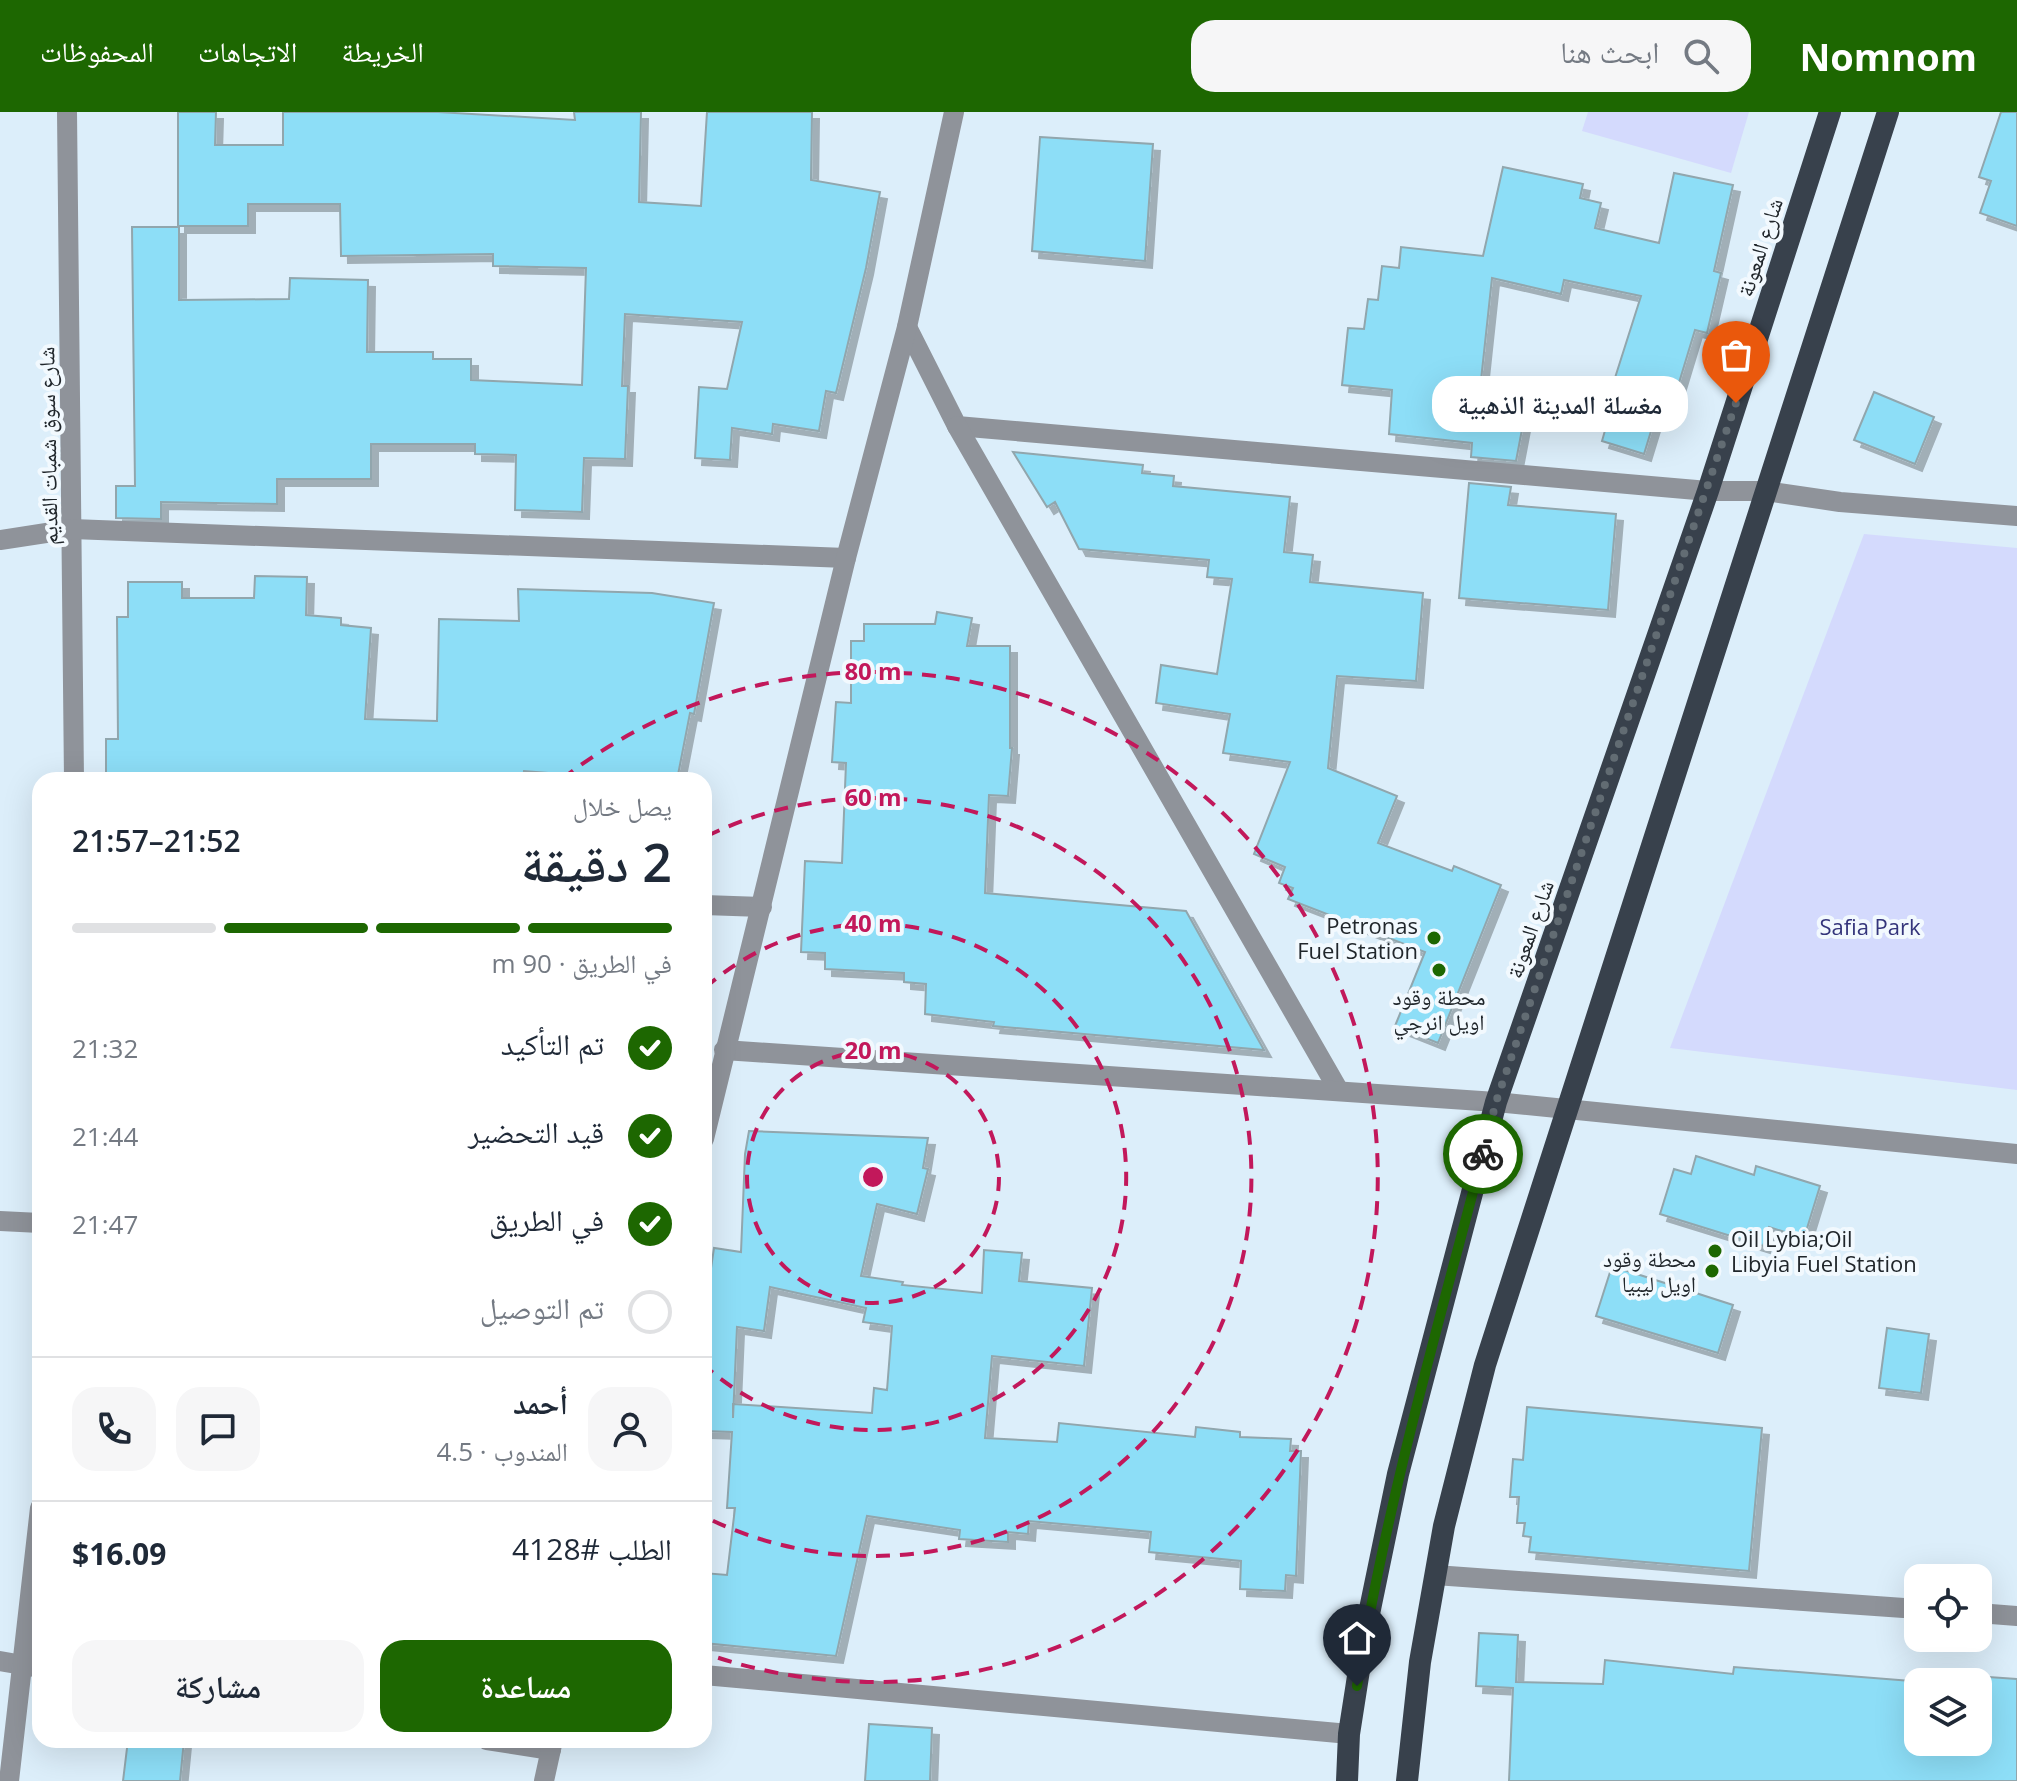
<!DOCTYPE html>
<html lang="ar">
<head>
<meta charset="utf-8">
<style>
  body { margin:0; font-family:"Open Sans","Noto Naskh Arabic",sans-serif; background:#f6f6f7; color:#1f2937; direction:rtl; height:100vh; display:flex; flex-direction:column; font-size:30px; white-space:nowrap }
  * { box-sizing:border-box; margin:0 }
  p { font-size:26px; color:#747a83 }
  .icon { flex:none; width:44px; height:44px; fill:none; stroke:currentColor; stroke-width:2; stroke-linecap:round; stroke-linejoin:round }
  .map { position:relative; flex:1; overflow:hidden; direction:ltr }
  .sheet { position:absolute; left:32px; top:660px; width:680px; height:976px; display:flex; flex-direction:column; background:#fff; border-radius:24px; box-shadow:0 8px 32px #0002; direction:rtl }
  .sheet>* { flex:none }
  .buttons { position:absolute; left:1904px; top:1452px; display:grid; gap:16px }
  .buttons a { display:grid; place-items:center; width:88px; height:88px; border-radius:16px; background:#fff; box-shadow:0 8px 32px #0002; font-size:40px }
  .pin { position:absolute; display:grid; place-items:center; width:68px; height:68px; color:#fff; margin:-82px -34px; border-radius:50% 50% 50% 0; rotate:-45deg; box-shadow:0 0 8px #0007 }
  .pin .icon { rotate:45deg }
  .courier { position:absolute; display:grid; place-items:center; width:80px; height:80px; margin:-40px; border:6px solid #1d6701; border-radius:50%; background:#fff; color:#222; box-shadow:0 2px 10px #0007 }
  .bubble { position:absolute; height:56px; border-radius:24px; background:#fff; box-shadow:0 8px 32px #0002; font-size:26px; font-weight:600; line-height:56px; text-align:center; direction:rtl }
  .overview em { font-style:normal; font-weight:600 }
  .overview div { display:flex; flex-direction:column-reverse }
  .overview { display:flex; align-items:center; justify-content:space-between; height:136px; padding:0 40px }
  h1 { font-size:52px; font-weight:600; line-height:60px }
  .bar { display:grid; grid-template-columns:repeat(4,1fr); gap:12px 8px; align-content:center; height:96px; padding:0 40px }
  .bar i { height:10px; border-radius:6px; background:#e0e1e3 }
  .bar .selected { background:#1d6701 }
  .bar p { grid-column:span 4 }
  .line { display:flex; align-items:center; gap:20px; padding:0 40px; border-top:2px solid #e0e1e3 }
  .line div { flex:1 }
  .round { display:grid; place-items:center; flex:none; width:84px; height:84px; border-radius:24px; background:#f6f6f7 }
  ol { padding:0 40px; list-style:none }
  li { display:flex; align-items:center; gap:24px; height:88px }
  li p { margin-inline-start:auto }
  li .icon { padding:8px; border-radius:50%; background:#1d6701; color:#fff; stroke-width:4 }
  li:last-child { color:#747a83 }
  li i { width:44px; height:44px; border:4px solid #e0e1e3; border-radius:50% }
  .action { display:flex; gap:16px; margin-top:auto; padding:16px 40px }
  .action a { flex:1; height:92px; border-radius:24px; background:#1d6701; color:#fff; font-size:32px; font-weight:600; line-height:92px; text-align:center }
  .action a+a { background:#f6f6f7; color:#1f2937 }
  header { display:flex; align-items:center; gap:48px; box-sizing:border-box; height:112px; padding:0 40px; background:#1d6701; color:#fff }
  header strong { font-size:38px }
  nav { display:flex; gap:44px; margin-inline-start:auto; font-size:28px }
  .search { width:560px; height:72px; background:#f6f6f7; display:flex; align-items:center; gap:20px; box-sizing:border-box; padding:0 28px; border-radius:24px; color:#747a83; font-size:30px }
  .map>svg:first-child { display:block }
  .green { fill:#d4dafd }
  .building { fill:#8ddef7; stroke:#91a6ad; stroke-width:2; fill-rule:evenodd; filter:url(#shadow) }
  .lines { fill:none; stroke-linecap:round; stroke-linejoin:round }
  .minor { stroke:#8f939a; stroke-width:20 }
  .trunk { stroke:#38414c; stroke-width:22 }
  .done { stroke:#626c73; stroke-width:8; stroke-dasharray:0 14.4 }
  .route { stroke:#1d6701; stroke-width:10 }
  .ring { fill:none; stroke:#c2185b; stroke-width:4; stroke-dasharray:14 10 }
  .poi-dot { fill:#1d6701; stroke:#f2f9fe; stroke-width:3 }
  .labels { text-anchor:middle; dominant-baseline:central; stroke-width:8; stroke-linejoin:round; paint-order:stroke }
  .street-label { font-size:22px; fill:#20262b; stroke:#f2f9fe }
  .poi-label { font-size:22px; fill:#20262b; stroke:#f2f9fe; text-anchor:end }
  .park-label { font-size:22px; fill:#34357b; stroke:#f2f9fe }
  .centre { fill:#c2185b; stroke:#f2f9fe; stroke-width:4 }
  .ring-label { font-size:24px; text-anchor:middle; font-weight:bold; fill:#c2185b; stroke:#f2f9fe; stroke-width:8; stroke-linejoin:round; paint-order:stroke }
</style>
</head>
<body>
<header>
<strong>Nomnom</strong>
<div class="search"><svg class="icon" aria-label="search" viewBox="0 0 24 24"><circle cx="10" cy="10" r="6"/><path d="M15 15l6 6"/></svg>ابحث هنا</div>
<nav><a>الخريطة</a><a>الاتجاهات</a><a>المحفوظات</a></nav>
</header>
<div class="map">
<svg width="2017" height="1669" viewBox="0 0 2017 1669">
  <defs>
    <filter id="shadow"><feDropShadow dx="7" dy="7" stdDeviation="0" flood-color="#0004"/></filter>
  </defs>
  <rect width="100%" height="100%" fill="#dceefa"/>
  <g class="green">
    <polygon points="1588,0 1749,0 1731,61 1582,19"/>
    <polygon points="1864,422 2017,436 2017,978 1670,936"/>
  </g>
  <g class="building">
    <polygon points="178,0 216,0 215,33 283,33 283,0 438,0 575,8 574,0 641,0 639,90 701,94 707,0 812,0 811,68 880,80 866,156 836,281 826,279 819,319 773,312 772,322 732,316 730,348 695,346 699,275 727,277 742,210 625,202 622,274 628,274 625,347 584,346 582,400 515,398 516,343 475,342 475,332 371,332 371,367 277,367 277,392 161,390 161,407 116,406 116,374 135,374 132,115 179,115 179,188 289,187 290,166 368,168 367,240 433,240 433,247 471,247 471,268 582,273 586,156 493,154 493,142 341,144 340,92 248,92 248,114 178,114"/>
    <polygon points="2001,0 2017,0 2017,114 1980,101 1991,69 1979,65"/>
    <polygon points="1040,25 1153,32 1145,149 1032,139"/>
    <polygon points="1503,55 1583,72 1580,86 1601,91 1595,116 1659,131 1674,61 1733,73 1714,159 1721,161 1707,221 1695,218 1678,274 1666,270 1644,342 1602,329 1606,315 1600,313 1641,184 1564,168 1561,182 1492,166 1478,296 1524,307 1516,349 1471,345 1472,331 1389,322 1392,278 1342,273 1348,216 1364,217 1368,187 1378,188 1382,154 1399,156 1401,135 1483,144"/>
    <polygon points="1874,280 1934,305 1915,352 1854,328"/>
    <polygon points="1013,340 1143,353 1142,361 1174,364 1173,374 1290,385 1284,440 1313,443 1310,470 1423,481 1416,569 1337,564 1328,656 1397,684 1378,731 1452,759 1454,754 1501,773 1438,931 1395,914 1425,840 1288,787 1293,776 1279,771 1285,755 1254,742 1290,650 1223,641 1230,602 1156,591 1161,553 1217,562 1232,467 1207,465 1209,448 1079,437 1055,390 1047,395"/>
    <polygon points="1469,371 1511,375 1508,393 1616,402 1608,498 1459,486"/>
    <polygon points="255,464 307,465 306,503 341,506 341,513 371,516 365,607 437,609 439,507 519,509 518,477 652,481 714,491 694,602 690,601 677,668 637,668 524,659 523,668 106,668 106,627 118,627 117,505 128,505 128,470 182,470 182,486 254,486"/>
    <polygon points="937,500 972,506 967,534 1010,534 1010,636 1012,636 1008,684 989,683 985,781 1186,799 1264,938 993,914 994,910 925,902 926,872 904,870 904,861 825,857 825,841 801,840 805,749 842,751 846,651 832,650 836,590 851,591 851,529 864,529 864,512 935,512"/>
    <path d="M749 1019 928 1026 923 1056 928 1057 917 1102 877 1092 861 1164 903 1170 902 1173 982 1181 984 1138 1022 1141 1019 1169 1092 1176 1084 1254 992 1244 985 1326 1057 1330 1059 1311 1195 1325 1196 1315 1240 1320V1325L1291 1327 1290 1339H1301L1296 1464 1286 1463 1285 1479 1240 1477 1241 1449 1149 1440 1151 1420 1029 1409 1028 1422 1008 1420V1430L959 1427 960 1418 867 1404 836 1544 704 1531V1461L727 1463 735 1396H727L732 1320 704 1319V1203L714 1136 741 1140 745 1042ZM770 1175 866 1196 863 1210 892 1214 887 1278 874 1276 872 1301 733 1292V1306L737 1215 764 1219Z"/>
    <polygon points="1696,1044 1754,1063 1756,1054 1820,1074 1804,1126 1769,1115 1763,1134 1660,1102 1674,1057 1691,1062"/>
    <polygon points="1612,1154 1733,1193 1718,1241 1596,1204"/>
    <polygon points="1887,1216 1929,1222 1921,1281 1879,1276"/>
    <polygon points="1527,1295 1762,1316 1749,1459 1529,1440 1531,1425 1523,1424 1525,1411 1517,1411 1519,1385 1510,1385 1513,1347 1523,1348"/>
    <polygon points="1479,1521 1518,1523 1516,1570 1603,1572 1605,1548 1733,1562 1734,1555 1924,1570 1918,1570 1918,1630 1978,1630 1978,1570 1931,1570 1932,1561 2017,1567 2017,1669 1509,1669 1513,1576 1476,1574"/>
    <polygon points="869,1612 932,1616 930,1669 865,1669"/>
    <polygon points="128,1628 184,1628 180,1669 123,1669"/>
  </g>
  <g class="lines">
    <g class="minor">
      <polyline points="67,0 74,668"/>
      <polyline points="907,215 957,314 1708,379 1766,379 1840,390 2017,404"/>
      <polyline points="957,314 1339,979"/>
      <polyline points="0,428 72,417 846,446"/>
      <polyline points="704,793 762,795"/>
      <polyline points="724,938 1496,990 2017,1042"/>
      <polyline points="704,1027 846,446 907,215 954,0"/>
      <polyline points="0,1109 40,1111"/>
      <polyline points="1435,1463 1918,1497"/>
      <polyline points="1978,1501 2017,1504"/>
      <polyline points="0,1549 40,1556"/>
      <polyline points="704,1563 1349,1622"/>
      <polyline points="487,1628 551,1638"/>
      <polyline points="9,1669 40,1396"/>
      <polyline points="544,1669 553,1628"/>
    </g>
    <g class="trunk">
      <polyline points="1347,1669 1349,1622 1364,1526 1398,1362 1496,990 1708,379 1830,0"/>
      <polyline points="1407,1669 1420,1550 1444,1414 1485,1253 1888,0"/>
    </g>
  </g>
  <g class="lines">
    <polyline class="done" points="1483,1042 1496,990 1736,291"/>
    <path class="route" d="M1357 1574C1386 1393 1437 1218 1483 1042"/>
  </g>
  <g class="ring">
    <circle cx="873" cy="1065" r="126"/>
    <path d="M705 876A253 253 0 1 1 705 1254"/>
    <path d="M707 724A379 379 0 1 1 707 1406"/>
    <path d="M562 667A505 505 0 1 1 704 1541"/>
  </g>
  <g class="poi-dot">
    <circle cx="1434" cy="826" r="8"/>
    <circle cx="1439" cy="858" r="8"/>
    <circle cx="1715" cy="1139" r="8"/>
    <circle cx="1712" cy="1159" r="8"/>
  </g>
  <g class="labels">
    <g class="street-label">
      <text transform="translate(1759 135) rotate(-72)">شارع المعونة</text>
      <text transform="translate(47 334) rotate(-91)">شارع سوق شمبات القديم</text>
      <text transform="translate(1529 817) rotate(-71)">شارع المعونة</text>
    </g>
    <g class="poi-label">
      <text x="1418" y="813">Petronas<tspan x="1418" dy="25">Fuel Station</tspan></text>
      <text x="1439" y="884" text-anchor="middle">محطة وقود<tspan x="1439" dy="25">اويل انرجي</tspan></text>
      <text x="1731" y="1126" text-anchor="start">Oil Lybia;Oil<tspan x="1731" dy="25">Libyia Fuel Station</tspan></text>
      <text x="1696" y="1146">محطة وقود<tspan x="1696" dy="25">اويل ليبيا</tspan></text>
    </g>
    <g class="park-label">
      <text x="1870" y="814">Safia Park</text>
    </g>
  </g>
  <circle cx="873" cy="1065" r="12" class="centre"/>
  <g class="ring-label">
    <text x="873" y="568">80 m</text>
    <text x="873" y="694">60 m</text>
    <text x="873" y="820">40 m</text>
    <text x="873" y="947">20 m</text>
  </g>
</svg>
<div class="buttons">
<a><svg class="icon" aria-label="locate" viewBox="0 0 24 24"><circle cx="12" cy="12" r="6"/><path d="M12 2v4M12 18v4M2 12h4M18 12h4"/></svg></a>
<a><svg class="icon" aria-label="layers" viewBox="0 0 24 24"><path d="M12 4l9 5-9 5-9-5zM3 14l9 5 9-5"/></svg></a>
</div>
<div class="pin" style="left:1736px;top:291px;background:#ea580c"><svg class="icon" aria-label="bag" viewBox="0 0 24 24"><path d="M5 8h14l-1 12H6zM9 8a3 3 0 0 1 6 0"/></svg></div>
<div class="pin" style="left:1357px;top:1574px;background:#1f2937"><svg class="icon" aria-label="home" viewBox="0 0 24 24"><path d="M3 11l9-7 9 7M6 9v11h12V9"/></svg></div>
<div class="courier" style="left:1483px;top:1042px"><svg class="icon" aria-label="bike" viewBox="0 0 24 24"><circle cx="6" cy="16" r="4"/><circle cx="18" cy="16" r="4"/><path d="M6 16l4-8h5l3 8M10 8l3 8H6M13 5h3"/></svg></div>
<div class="bubble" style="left:1432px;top:264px;width:256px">مغسلة المدينة الذهبية</div>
<section class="sheet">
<div class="overview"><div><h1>2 دقيقة</h1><p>يصل خلال</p></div><em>21:52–21:57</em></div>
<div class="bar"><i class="selected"></i><i class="selected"></i><i class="selected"></i><i></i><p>في الطريق · 90 m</p></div>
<ol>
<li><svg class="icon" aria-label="check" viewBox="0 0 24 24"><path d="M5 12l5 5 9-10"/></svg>تم التأكيد<p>21:32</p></li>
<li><svg class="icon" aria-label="check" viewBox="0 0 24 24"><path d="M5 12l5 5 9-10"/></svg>قيد التحضير<p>21:44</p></li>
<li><svg class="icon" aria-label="check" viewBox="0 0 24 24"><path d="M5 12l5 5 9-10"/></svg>في الطريق<p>21:47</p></li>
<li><i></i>تم التوصيل</li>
</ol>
<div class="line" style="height:144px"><a class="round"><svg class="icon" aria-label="person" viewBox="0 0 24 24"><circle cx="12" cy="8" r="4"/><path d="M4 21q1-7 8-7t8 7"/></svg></a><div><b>أحمد</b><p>المندوب · 4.5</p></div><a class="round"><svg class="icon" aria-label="chat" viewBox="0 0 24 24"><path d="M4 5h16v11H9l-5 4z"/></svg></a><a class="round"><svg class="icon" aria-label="phone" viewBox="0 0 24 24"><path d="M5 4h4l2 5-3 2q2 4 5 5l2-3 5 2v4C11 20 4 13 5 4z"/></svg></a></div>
<div class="line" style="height:104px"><div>الطلب #4128</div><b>$16.09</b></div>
<div class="action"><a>مساعدة</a><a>مشاركة</a></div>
</section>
</div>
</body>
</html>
